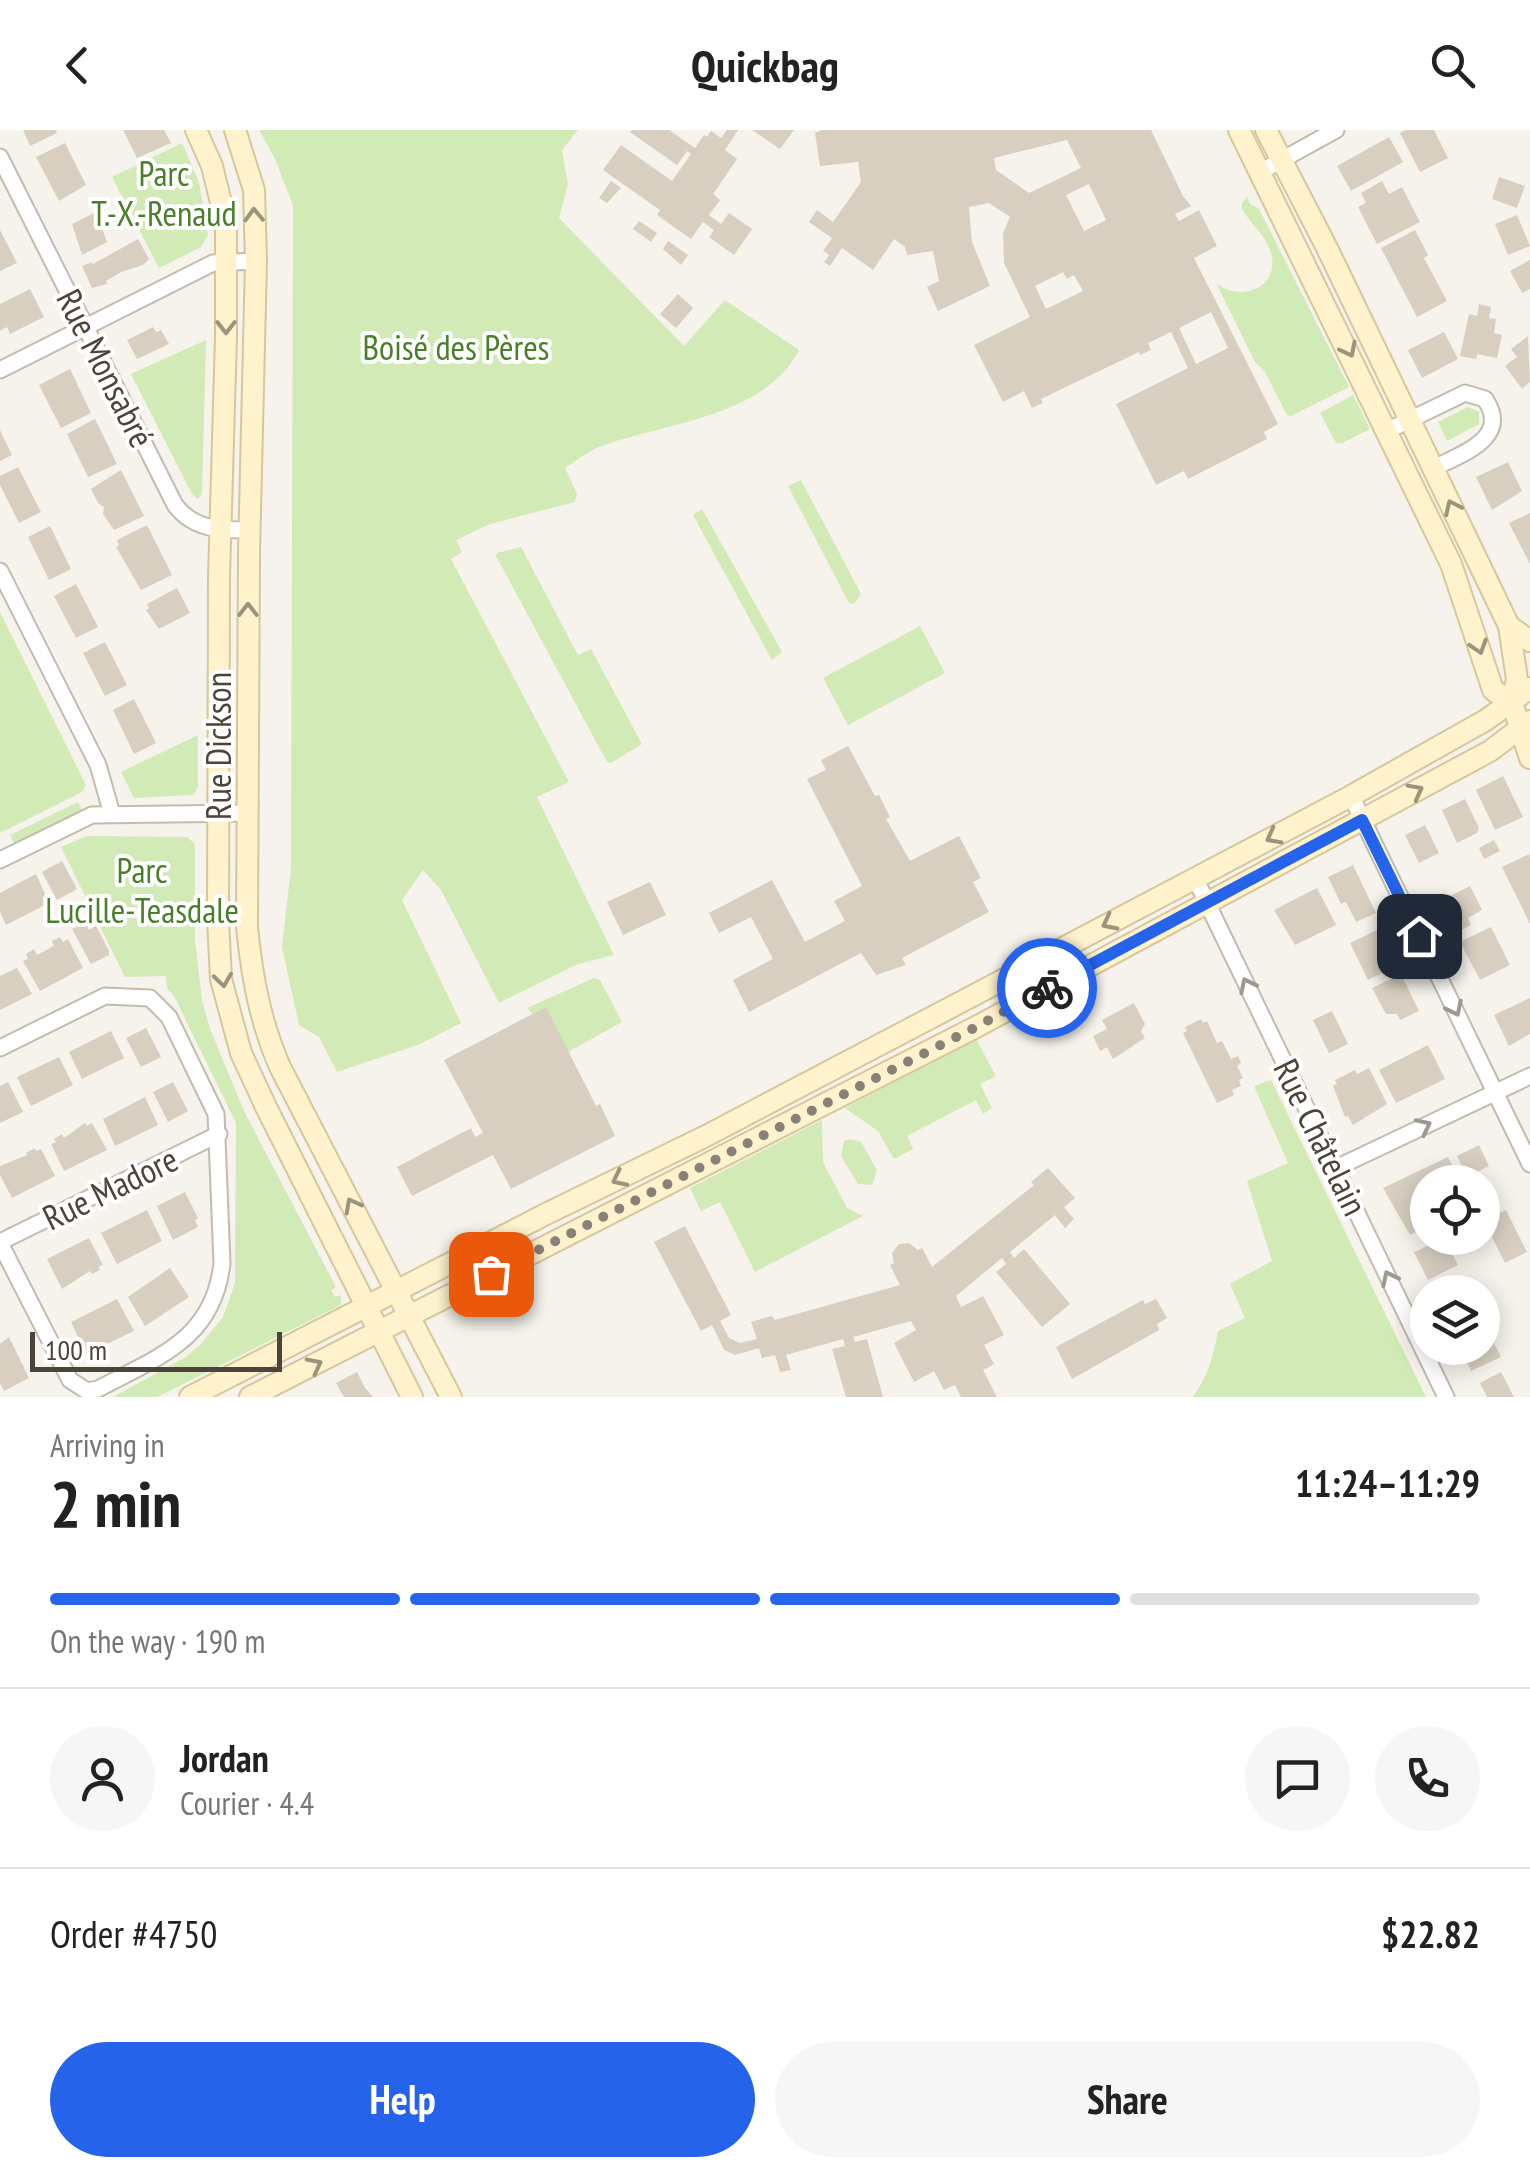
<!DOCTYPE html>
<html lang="en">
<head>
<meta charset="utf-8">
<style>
  body { margin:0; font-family:"PT Sans Narrow",sans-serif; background:#f6f6f6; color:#222; height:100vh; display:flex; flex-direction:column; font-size:38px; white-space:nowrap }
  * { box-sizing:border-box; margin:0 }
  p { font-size:32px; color:#767676 }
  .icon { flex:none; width:55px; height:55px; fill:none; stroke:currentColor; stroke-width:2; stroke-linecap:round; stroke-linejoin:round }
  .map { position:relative; height:1267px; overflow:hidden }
  .drawer { display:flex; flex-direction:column; background:#fff; flex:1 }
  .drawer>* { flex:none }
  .tools { position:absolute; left:1410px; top:1035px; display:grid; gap:20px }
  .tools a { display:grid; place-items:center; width:90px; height:90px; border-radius:50%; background:#fff; box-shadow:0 5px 25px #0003; font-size:50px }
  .scale { position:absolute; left:30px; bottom:25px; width:252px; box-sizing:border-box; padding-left:10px; border:5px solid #4b4439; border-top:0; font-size:28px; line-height:35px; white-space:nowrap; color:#4b4439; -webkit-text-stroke:8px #fff; paint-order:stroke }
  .pin { position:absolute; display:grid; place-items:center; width:85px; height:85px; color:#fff; margin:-42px; border-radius:20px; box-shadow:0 5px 15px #0006 }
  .courier { position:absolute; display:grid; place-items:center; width:100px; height:100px; margin:-50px; border:8px solid #2563eb; border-radius:50%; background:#fff; color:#222; box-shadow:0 2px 12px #0007 }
  .headline em { font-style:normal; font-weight:700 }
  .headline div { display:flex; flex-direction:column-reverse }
  .headline { display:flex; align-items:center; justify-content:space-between; height:170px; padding:0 50px }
  h1 { font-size:65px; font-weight:700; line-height:75px }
  .bar { display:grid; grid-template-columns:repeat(4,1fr); gap:15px 10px; align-content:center; height:120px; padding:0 50px }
  .bar i { height:12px; border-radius:8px; background:#e0e0e0 }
  .bar .active { background:#2563eb }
  .bar p { grid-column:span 4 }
  .line { display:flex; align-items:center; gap:25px; padding:0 50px; border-top:2px solid #e0e0e0 }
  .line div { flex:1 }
  .round { display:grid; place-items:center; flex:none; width:105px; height:105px; border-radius:52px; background:#f6f6f6 }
  .primary-button { display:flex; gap:20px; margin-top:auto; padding:20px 50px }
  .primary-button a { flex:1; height:115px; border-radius:60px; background:#2563eb; color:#fff; font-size:40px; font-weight:700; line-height:115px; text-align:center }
  .primary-button a+a { background:#f6f6f6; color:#222 }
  header { display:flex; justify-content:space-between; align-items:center; height:130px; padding:0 50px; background:#fff; font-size:45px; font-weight:700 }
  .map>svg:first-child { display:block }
  .green { fill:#d2eab5 }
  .building { fill:#d8cfc1; fill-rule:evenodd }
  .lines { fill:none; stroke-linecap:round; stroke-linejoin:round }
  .street-casing { stroke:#c2bbae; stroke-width:19 }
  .secondary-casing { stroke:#d6c79b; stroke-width:24 }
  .street { stroke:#fff; stroke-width:15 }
  .secondary { stroke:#fff3cd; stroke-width:20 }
  .oneway { stroke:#9c937c }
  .oneway2 { stroke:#9c9892 }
  .done { stroke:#878178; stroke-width:10; stroke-dasharray:0 18 }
  .route { stroke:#2563eb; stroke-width:12 }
  .labels { text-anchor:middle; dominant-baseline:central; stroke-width:8; stroke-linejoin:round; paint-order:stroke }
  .park-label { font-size:35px; fill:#4a7f2a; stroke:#fff }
  .street-label { font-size:35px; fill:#4b4439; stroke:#fff }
</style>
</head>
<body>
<header><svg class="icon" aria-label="back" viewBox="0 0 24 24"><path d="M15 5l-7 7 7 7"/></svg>Quickbag<svg class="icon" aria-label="search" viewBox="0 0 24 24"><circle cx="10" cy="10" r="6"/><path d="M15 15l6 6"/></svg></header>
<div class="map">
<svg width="1530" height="1267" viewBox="0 0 1530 1267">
  <rect width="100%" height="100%" fill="#f6f3ec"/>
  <g class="green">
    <path d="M259 0H578L562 20 568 54 559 88 684 216 725 170 799 220C765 288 662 293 599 317 587 322 576 331 565 338L577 364 575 372 490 394 456 410 462 422 451 429 569 652 537 667 614 825 578 834 499 873 441 760 423 740 402 770 461 893 418 915 337 942 319 907 299 895 282 817 291 737 293 75 275 29Z"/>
    <polygon points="182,13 199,52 208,105 201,117 159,138 112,47"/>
    <path d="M1247 67 1250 74 1259 79 1349 257 1291 286 1287 285 1265 242 1255 232 1216 153C1242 174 1283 156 1270 120 1265 105 1250 93 1242 79V73Z"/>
    <polygon points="206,210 202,364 198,369 192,364 131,244"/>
    <polygon points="1353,265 1370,299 1342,313 1336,313 1320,283"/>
    <polygon points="1468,277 1479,282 1479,294 1447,311 1438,292"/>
    <polygon points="801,350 861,464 854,474 849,473 788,356"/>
    <polygon points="702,379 782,522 772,530 693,385"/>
    <polygon points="521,417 578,525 591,519 642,614 611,633 607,632 496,426 497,423"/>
    <polygon points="0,482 86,655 82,662 0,703"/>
    <polygon points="920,496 945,543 848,595 823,548"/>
    <polygon points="198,605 198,656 193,665 134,668 121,642"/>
    <polygon points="78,672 82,680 14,713 10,705"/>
    <polygon points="87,706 187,707 195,714 195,810 202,870 210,899 245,983 336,1157 331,1160 335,1167 341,1165 341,1175 157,1267 113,1267 186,1227 200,1215 223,1187 235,1153 236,993 174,866 167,858 166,846 125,847 61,717"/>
    <polygon points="594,848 600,850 622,892 568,922 527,878"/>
    <polygon points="976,909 996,946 980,954 992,978 983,984 976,970 907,1006 913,1019 894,1029 878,1001 845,978"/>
    <path d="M1271 950 1426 1267H1193C1208 1246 1213 1227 1218 1201L1245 1188 1230 1154 1272 1131 1247 1051 1288 1033 1254 956Z"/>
    <polygon points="822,990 823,1032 847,1078 863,1086 755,1142 720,1072 701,1081 690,1058"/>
    <polygon points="850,1009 861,1012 877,1040 872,1055 858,1054 841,1026 844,1011"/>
  </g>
  <g class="building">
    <polygon points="23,0 56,0 57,3 30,16"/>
    <polygon points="123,0 164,0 171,13 137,28"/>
    <polygon points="632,0 669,0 695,18 704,5 707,7 711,1 721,8 727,0 738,0 725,20 737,29 713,64 720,70 709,85 721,94 729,83 752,99 734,125 709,107 714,100 703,92 691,109 657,85 660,80 603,40 621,15 672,51 691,24 687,21 677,35 630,2"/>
    <polygon points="752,0 794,0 780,19"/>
    <path d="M822 0H1151L1183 66 1191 76 1175 84 1179 91 1199 80 1217 116 1194 128 1278 294 1264 302 1267 309 1188 349 1184 341 1156 355 1116 274 1188 238 1171 202 1148 213 1151 220 1140 225 1139 222 1041 269 1043 273 1032 278 1024 261 1003 272 974 215 1030 187 1004 133 1003 103 1010 87 989 73 969 77 972 112 990 156 938 181 927 157 939 151 933 121 907 125 905 117 894 109 873 140 842 118 830 136 824 132 829 125 823 121 832 108 809 92 817 80 833 92 861 52 858 32 820 36 815 3ZM1067 10 1081 38 1029 63 996 40 994 28ZM1089 54 1106 90 1084 101 1066 65ZM1063 142 1067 149 1074 145 1083 161 1046 179 1035 156ZM1211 182 1228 218 1196 234 1179 198Z"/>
    <polygon points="1406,0 1434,0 1448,28 1420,42 1400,3"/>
    <polygon points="1389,7 1403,32 1351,61 1337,36"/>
    <polygon points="65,13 86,55 59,71 36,27"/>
    <polygon points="1499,47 1525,56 1517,78 1492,69"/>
    <polygon points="611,51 621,58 607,73 599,68"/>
    <polygon points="1382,51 1389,64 1402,57 1420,92 1377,114 1358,77 1366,73 1361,63"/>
    <polygon points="100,80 106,90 100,93 107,112 82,125 72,94"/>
    <polygon points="1517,85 1530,116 1508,125 1495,94"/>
    <polygon points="639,91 657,103 651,112 633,99"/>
    <polygon points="0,100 17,133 0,141"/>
    <polygon points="1415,100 1428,125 1424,128 1447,171 1417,187 1381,118"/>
    <polygon points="138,109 149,129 143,135 121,142 106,151 107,154 92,158 82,136 92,132 93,134"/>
    <polygon points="668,111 688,125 681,135 663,119"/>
    <polygon points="1530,130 1530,159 1522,163 1510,141"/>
    <polygon points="30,159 44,187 10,204 7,197 0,201 0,174"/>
    <polygon points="678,164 693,178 676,198 660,184"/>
    <polygon points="1479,174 1491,177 1489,188 1496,189 1494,203 1502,205 1497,228 1477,224 1476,229 1460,226 1469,184 1477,186"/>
    <polygon points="153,197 156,202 161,200 169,214 137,229 127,210"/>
    <polygon points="1444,202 1458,229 1422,248 1408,220"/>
    <polygon points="1528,206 1530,252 1522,259 1505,236 1517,227 1511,219"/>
    <polygon points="70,239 91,283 61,298 39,255"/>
    <polygon points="95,289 117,334 88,347 67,304"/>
    <polygon points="0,300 12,325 0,331"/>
    <polygon points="1508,332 1522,361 1492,380 1476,347"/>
    <polygon points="18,337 41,382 19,393 0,355 0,346"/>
    <polygon points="121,340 144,386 114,400 103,384 104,377 98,373 91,359"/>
    <polygon points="1530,383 1530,434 1509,393"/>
    <polygon points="147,395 172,445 141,460 116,417 119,416 117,410"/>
    <polygon points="50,396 71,439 49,450 28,407"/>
    <polygon points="76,454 98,497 76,508 54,466"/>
    <polygon points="177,458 190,483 159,499 146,480 149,478 147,474"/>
    <polygon points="105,512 127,555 105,566 83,523"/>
    <polygon points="134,569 156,613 134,624 113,580"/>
    <polygon points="848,616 875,666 879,665 890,687 886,689 910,731 959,706 981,748 973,752 989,782 902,828 906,835 876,845 861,823 749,882 733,850 773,829 751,787 719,803 709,783 772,750 805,812 845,791 834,771 862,756 807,649 826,640 821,630"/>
    <polygon points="1503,646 1523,687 1495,700 1476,660"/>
    <polygon points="1465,669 1479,698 1477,703 1457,713 1442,680"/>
    <polygon points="1425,695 1439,723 1419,733 1405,705"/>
    <polygon points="1494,710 1500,721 1484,729 1479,718"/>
    <polygon points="1529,724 1530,727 1530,794 1502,737"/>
    <polygon points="62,731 77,759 57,770 42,742"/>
    <polygon points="1353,735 1376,783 1356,792 1346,772 1341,774 1328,747"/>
    <polygon points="36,744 49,773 6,795 0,782 0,763"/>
    <polygon points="650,752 666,785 623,805 607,772"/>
    <polygon points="1470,756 1482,780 1468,788 1471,795 1456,803 1440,771"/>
    <polygon points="1317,758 1336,795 1295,815 1274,780"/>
    <polygon points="85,793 89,800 96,796 109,821 109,825 91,834 72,799"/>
    <polygon points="1491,797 1510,835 1480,850 1460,812"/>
    <polygon points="1379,799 1397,836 1368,850 1350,813"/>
    <polygon points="60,807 63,812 68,809 83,838 40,861 23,831 28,829 26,824 34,819 37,825 54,816 52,811"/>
    <polygon points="17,838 32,864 0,880 0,846"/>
    <polygon points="1401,844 1419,881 1400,890 1397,884 1386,884 1372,858"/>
    <polygon points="1530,868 1530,904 1509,916 1494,885"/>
    <polygon points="1134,873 1145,894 1141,901 1145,908 1113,929 1107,917 1100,921 1093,906 1107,899 1102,890"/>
    <polygon points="546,877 596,976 600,974 615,1006 511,1059 493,1025 412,1066 397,1037 471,998 475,1007 483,1003 444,930"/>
    <polygon points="1332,881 1348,914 1329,923 1313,890"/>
    <polygon points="1201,889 1203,893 1207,891 1217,913 1222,911 1231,929 1238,926 1241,933 1237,936 1243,948 1239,950 1241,956 1232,960 1234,965 1217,973 1183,903 1187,901 1185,897"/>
    <polygon points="146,898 161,927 141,937 126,908"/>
    <polygon points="111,901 124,928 82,949 69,922"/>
    <polygon points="1428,915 1445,949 1396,973 1379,940"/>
    <polygon points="59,927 73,955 31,976 17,947"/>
    <polygon points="1369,938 1387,974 1353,995 1348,986 1345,987 1333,956 1337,954 1335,950 1355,940 1357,944"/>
    <polygon points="8,952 23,982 0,993 0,956"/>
    <polygon points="173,952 188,981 168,992 153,962"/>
    <polygon points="145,967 158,995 115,1016 103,989"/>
    <polygon points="85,993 87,996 92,993 107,1020 64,1041 51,1014 56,1012 54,1009 62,1004 64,1008"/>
    <polygon points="1479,1015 1489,1036 1467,1047 1457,1026"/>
    <polygon points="35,1018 36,1021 41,1019 55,1046 12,1068 0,1045 0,1036 27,1025 26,1023"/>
    <polygon points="1448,1027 1461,1052 1428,1052 1428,1065 1422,1067 1428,1078 1428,1096 1410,1105 1383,1058"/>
    <polygon points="1048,1038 1075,1068 1064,1077 1074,1089 1065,1098 1055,1085 1010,1122 1014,1128 1024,1119 1070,1174 1042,1197 996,1142 1006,1134 1002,1128 956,1166 961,1177 983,1166 1004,1205 984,1215 994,1234 983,1240 997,1267 961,1267 955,1255 944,1260 934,1241 914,1252 894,1213 916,1200 911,1191 853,1207 855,1212 867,1209 883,1267 846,1267 832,1219 845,1216 843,1209 786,1225 791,1240 780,1242 775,1225 762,1228 759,1218 735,1225 724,1220 712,1195 701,1201 654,1112 685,1096 731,1185 720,1191 729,1208 740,1213 757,1209 751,1192 772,1186 775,1190 900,1155 890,1135 894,1133 892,1123 899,1114 909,1113 918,1120 922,1118 932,1137 1034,1055 1031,1052"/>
    <polygon points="185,1062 198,1088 195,1090 198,1097 173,1110 157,1076"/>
    <polygon points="147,1080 162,1111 117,1134 101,1103"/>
    <polygon points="1506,1080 1527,1122 1505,1133 1484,1091"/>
    <polygon points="89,1108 103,1135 98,1137 100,1140 92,1144 90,1141 62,1159 47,1129"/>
    <polygon points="1445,1108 1458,1135 1428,1150 1414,1122"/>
    <polygon points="170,1138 189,1167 145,1196 128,1167"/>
    <polygon points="117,1169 134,1201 86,1224 71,1192"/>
    <polygon points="1156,1169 1167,1188 1157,1194 1159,1200 1072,1249 1056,1217 1143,1170 1145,1174"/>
    <polygon points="9,1207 29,1248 4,1261 0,1253 0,1214"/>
    <polygon points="1492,1209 1501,1227 1471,1241 1463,1224 1482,1218 1482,1214"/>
    <polygon points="357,1242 365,1258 373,1267 344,1267 336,1253"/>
    <polygon points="1501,1242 1514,1267 1487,1267 1480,1253"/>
  </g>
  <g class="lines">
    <g class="street-casing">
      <g id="street">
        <path d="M0 27 175 375C194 400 220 400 250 400"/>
        <polyline points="1260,42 1336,0"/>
        <polyline points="0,240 213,133 256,131"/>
        <path d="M1389 300 1465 263 1485 269C1511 308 1463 323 1434 338"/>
        <polyline points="0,441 98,635 112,684"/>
        <polyline points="1351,666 1530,1034"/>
        <polyline points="0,730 92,685 248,683"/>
        <polyline points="1195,748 1446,1267"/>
        <path d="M0 918 105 866 150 868 169 887 216 984 222 1133C214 1209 158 1227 98 1259L87 1261 70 1250 0 1113"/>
        <polyline points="1336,1038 1530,946"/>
        <polyline points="0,1112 219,1004"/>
      </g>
    </g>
    <g class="secondary-casing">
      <g id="secondary">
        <polyline points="196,0 212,36 226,93 226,206 219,447 218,790 221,849 241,923 266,977 412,1267"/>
        <path d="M235 0 254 60 256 131 249 423 247 797C252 847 260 891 280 937L451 1267"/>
        <polyline points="1239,0 1451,434 1493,560 1512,573"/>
        <polyline points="1266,0 1327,118 1509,496 1517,549 1512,573 1530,628"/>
        <polyline points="1509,496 1530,511"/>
        <polyline points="190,1267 546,1084 706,1006 959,873 1351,666 1486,590 1530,558"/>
        <polyline points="250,1267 976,897 1490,621 1530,591"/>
      </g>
    </g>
    <use href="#street" class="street"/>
    <use href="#secondary" class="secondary"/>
  </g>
  <defs><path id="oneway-chevron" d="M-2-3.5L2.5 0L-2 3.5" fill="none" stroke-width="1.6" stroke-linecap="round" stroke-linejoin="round" transform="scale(2.5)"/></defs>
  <g class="oneway">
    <use href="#oneway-chevron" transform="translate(254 85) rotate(-92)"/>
    <use href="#oneway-chevron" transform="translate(226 197) rotate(90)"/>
    <use href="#oneway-chevron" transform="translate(1349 220) rotate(63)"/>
    <use href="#oneway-chevron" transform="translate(1452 377) rotate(-115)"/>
    <use href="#oneway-chevron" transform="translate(248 480) rotate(-90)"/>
    <use href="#oneway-chevron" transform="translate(1479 517) rotate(72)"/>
    <use href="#oneway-chevron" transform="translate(1416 661) rotate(-28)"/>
    <use href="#oneway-chevron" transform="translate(1273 707) rotate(152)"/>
    <use href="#oneway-chevron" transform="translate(1109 793) rotate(153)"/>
    <use href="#oneway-chevron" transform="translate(223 850) rotate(82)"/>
    <use href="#oneway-chevron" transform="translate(619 1049) rotate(154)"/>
    <use href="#oneway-chevron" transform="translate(352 1075) rotate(-118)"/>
    <use href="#oneway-chevron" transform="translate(315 1235) rotate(-27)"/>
  </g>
  <g class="oneway2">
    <use href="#oneway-chevron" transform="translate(1247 855) rotate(-116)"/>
    <use href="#oneway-chevron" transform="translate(1455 879) rotate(64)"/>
    <use href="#oneway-chevron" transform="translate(1424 996) rotate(-26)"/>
    <use href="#oneway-chevron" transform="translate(1389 1148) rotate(-116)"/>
  </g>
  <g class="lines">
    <polyline class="done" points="491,1144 976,897 1047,858"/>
    <polyline class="route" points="1047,858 1362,690 1419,806"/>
  </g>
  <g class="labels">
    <g class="park-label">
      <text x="164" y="43">Parc<tspan x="164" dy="40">T.-X.-Renaud</tspan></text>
      <text x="456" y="217">Boisé des Pères</text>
      <text x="142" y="740">Parc<tspan x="142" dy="40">Lucille-Teasdale</tspan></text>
    </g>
    <g class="street-label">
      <text transform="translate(106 238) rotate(63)">Rue Monsabré</text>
      <text transform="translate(218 616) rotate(-90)">Rue Dickson</text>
      <text transform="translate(1321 1007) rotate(64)">Rue Châtelain</text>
      <text transform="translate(110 1058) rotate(-26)">Rue Madore</text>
    </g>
  </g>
</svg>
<div class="tools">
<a><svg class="icon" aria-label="locate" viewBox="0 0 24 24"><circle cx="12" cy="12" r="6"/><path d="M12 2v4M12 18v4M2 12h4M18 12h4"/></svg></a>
<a><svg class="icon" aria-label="layers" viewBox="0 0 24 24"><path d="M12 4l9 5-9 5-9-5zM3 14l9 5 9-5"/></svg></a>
</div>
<div class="scale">100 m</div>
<div class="pin" style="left:491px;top:1144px;background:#ea580c"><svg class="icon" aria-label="bag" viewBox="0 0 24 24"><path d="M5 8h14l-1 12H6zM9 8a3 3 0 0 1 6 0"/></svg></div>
<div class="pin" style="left:1419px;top:806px;background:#1f2937"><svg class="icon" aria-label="home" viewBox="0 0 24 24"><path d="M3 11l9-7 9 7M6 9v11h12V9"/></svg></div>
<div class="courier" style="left:1047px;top:858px"><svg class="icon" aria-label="bike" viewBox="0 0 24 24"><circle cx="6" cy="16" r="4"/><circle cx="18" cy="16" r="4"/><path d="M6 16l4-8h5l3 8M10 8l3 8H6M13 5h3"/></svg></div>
</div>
<section class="drawer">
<div class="headline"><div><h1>2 min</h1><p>Arriving in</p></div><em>11:24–11:29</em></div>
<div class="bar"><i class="active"></i><i class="active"></i><i class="active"></i><i></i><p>On the way · 190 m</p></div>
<div class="line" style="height:180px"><a class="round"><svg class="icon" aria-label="person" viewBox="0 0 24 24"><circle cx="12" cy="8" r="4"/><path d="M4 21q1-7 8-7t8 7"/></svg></a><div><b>Jordan</b><p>Courier · 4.4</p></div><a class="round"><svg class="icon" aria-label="chat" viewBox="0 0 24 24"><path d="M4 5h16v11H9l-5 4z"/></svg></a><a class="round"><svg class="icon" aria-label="phone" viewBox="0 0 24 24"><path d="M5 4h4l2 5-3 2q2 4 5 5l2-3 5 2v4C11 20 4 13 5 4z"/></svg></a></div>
<div class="line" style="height:130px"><div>Order #4750</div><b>$22.82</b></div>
<div class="primary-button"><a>Help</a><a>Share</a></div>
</section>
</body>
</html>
